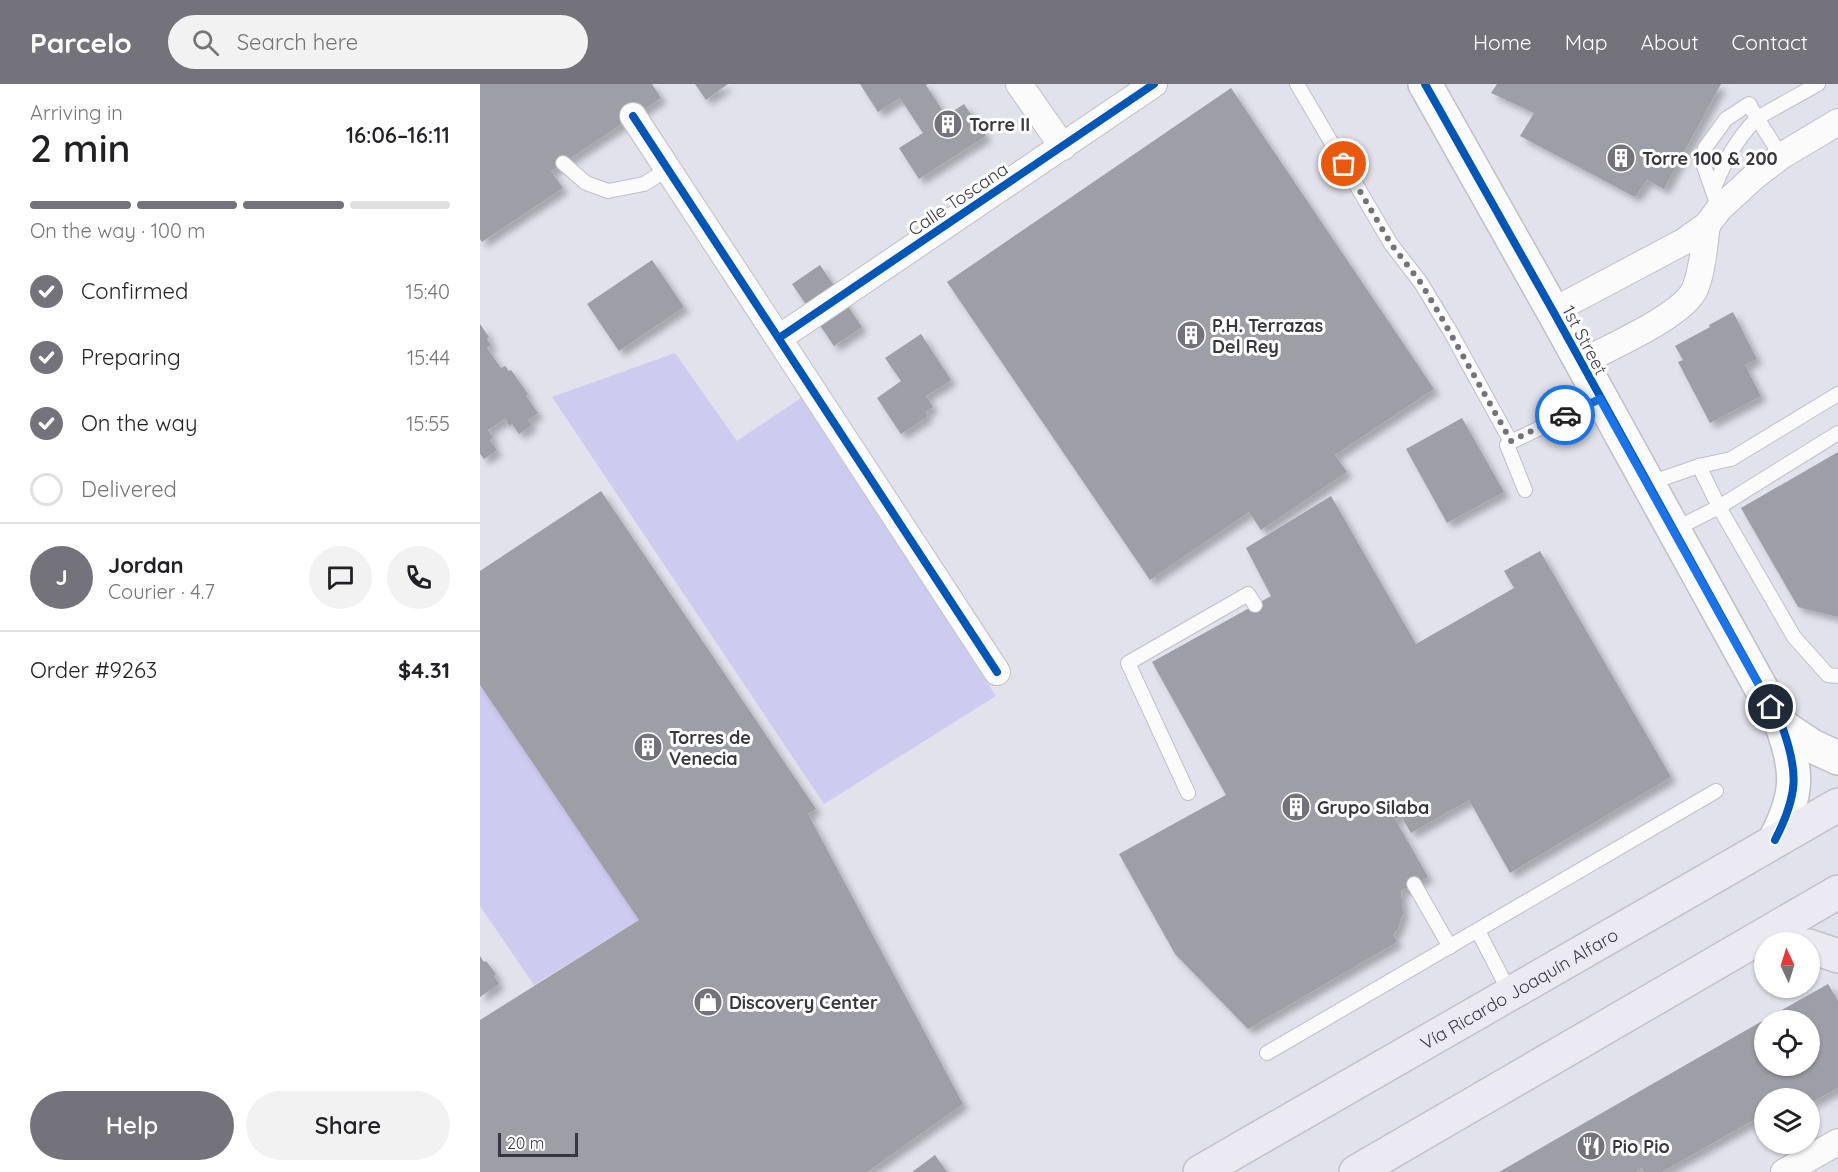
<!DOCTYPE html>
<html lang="en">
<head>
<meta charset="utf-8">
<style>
  body { margin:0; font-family:Quicksand,sans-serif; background:#f2f2f2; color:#202124; height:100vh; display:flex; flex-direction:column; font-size:22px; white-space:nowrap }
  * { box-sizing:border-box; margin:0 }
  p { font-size:20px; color:#757577 }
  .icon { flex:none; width:33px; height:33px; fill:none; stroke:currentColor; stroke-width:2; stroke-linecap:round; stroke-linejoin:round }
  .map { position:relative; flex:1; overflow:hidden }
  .panel { display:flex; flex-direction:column; background:#fff; width:480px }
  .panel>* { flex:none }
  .needle { width:39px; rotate:356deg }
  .buttons { position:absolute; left:1274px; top:848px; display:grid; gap:12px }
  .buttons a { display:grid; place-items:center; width:66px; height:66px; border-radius:50%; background:#fff; box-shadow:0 2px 4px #0004; font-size:30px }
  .scale { position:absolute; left:18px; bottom:15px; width:80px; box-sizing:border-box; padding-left:6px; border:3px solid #38373f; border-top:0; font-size:16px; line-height:21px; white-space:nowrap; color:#38373f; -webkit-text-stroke:4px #fff; paint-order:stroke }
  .pin { position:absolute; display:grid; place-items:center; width:51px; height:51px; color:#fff; margin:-26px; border:3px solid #fff; border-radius:50%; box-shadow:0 2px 6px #0007 }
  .courier { position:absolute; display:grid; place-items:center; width:60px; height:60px; margin:-30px; border:4px solid #1a73e8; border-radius:50%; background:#fff; color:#222; box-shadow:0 2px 8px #0007 }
  .head em { font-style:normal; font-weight:600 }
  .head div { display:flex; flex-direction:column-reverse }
  .head { display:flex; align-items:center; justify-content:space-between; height:102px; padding:0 30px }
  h1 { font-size:39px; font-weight:600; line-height:45px }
  .bar { display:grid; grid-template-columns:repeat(4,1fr); gap:9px 6px; align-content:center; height:72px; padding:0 30px }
  .bar i { height:8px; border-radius:4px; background:#e0e0e0 }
  .bar .current { background:#74737c }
  .bar p { grid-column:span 4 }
  .line { display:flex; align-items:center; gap:15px; padding:0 30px; border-top:2px solid #e0e0e0 }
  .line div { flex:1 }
  .round { display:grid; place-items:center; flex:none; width:63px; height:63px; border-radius:32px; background:#f2f2f2 }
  ol { padding:0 30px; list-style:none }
  li { display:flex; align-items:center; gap:18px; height:66px }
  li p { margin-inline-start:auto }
  li .icon { padding:6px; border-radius:50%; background:#74737c; color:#fff; stroke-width:4 }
  li:last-child { color:#757577 }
  li i { width:33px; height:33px; border:3px solid #e0e0e0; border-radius:50% }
  .action { display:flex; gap:12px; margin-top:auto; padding:12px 30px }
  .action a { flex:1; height:69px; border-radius:36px; background:#74737c; color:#fff; font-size:24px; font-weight:600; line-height:69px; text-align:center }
  .action a+a { background:#f2f2f2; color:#202124 }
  header { display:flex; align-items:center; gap:36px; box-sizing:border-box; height:84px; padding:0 30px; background:#74737c; color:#fff }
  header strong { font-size:28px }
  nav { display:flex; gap:33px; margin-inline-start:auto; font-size:21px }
  .search { width:420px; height:54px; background:#f2f2f2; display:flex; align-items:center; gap:15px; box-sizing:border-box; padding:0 21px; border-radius:33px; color:#757577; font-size:22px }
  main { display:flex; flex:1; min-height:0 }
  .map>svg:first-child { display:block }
  .green { fill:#cecbf1 }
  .building { fill:#9e9ea6; filter:url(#shadow) }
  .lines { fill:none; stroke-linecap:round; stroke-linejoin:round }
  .lane-casing { stroke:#c0bfc8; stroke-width:16 }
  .street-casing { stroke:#c0bfc8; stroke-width:28 }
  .secondary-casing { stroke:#c0bfc8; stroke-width:36 }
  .primary-casing { stroke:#c2c1c6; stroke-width:36 }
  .lane { stroke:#fbfbfc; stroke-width:14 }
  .street { stroke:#fbfbfc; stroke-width:26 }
  .secondary { stroke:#fbfbfc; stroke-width:33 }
  .primary { stroke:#ebeaf3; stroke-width:33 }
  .cycleway-casing { stroke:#fff; stroke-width:11 }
  .cycleway { stroke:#0057b8; stroke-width:8 }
  .done { stroke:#74737c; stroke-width:6; stroke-dasharray:0 10.8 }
  .route { stroke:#1a73e8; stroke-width:8 }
  .labels { text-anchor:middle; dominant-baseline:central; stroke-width:6; stroke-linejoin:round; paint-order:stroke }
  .poi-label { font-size:18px; font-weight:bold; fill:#38373f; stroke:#fff; text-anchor:start }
  .street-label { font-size:18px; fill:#38373f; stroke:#fff }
</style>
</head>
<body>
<header>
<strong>Parcelo</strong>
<div class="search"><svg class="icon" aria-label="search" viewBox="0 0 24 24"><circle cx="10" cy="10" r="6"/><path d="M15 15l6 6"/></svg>Search here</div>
<nav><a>Home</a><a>Map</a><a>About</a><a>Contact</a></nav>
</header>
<main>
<section class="panel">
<div class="head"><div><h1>2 min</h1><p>Arriving in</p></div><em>16:06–16:11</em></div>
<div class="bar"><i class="current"></i><i class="current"></i><i class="current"></i><i></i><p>On the way · 100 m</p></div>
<ol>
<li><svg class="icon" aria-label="check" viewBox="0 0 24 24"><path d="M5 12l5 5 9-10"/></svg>Confirmed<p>15:40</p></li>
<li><svg class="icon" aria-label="check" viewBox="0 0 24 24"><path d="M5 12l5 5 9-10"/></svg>Preparing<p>15:44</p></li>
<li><svg class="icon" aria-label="check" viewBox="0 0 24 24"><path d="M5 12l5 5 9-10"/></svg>On the way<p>15:55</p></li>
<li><i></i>Delivered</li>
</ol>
<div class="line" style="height:108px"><b class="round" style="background:#74737c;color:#fff">J</b><div><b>Jordan</b><p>Courier · 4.7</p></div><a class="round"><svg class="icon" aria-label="chat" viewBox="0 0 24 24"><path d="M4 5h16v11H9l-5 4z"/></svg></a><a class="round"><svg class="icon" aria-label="phone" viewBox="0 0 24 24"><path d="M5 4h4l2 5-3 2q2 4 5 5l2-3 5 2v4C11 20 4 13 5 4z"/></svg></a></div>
<div class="line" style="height:78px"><div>Order #9263</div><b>$4.31</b></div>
<div class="action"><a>Help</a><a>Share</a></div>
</section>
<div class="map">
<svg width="1358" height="1088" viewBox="0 0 1358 1088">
  <defs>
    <filter id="shadow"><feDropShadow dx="5.5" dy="5.5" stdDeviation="3" flood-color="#0004"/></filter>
  </defs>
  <rect width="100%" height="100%" fill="#e2e2ec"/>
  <g class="green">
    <polygon points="195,269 257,357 321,314 516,612 344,720 72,313"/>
    <polygon points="0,601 159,836 54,901 0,822"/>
  </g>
  <g class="building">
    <polygon points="0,0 172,0 181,14 71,87 83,104 2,158 0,155"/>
    <polygon points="215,0 248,0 226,16"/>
    <polygon points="380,0 448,0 446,1 466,32 484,20 506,52 439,95 419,64 443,49 420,14 398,28"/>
    <polygon points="1017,0 1241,0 1184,105 1167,96 1155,113 1040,52 1054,29 1011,9"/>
    <polygon points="751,4 954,305 855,371 867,388 781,446 769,428 670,496 467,198"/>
    <polygon points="172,176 204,223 139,267 107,220"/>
    <polygon points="340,181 382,243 354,262 312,200"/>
    <polygon points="1253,228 1277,275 1265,281 1281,312 1230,339 1198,278 1203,276 1195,262 1230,243 1229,241"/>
    <polygon points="0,240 9,253 7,255 11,261 7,264 21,284 25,282 29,287 31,286 48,310 46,312 58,329 48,336 52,341 39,350 32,340 30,342 25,335 8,346 13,354 10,356 17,366 4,375 0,370"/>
    <polygon points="441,250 471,296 446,312 453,323 445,328 448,332 421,350 397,314 421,297 405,274"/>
    <polygon points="982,334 1024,408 967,439 926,365"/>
    <polygon points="1358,368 1358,533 1318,523 1261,424"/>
    <polygon points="121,407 336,725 328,730 483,1020 387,1088 0,1088 0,936 159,836 0,601 0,487"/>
    <polygon points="851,412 936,560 1034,504 1024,487 1060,467 1191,693 1030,789 989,716 931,749 921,732 915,735 948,793 921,807 923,829 918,845 913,851 917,858 768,945 695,870 639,770 746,711 672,578 791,512 766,464"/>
    <polygon points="0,872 4,878 6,877 16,890 14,892 19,900 0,913"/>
    <polygon points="1348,900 1358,917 1358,1004 1329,1020 1329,1014 1284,1014 1284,1030 1182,1088 1164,1088 1162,1084 1156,1088 1019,1088 1284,936 1284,981 1329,981 1329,936 1284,936"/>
    <polygon points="455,1071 467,1088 432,1088"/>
  </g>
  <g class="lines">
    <g class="lane-casing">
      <g id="lane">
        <polyline points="817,0 911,160 941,199 970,247 1031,358"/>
        <polyline points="83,79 106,99 128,107 164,100 188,85"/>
        <path d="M1233 107C1244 78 1256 56 1277 34L1301 72"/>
        <polyline points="1239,125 1223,79 1225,64 1246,35 1269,20 1277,34 1338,0"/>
        <polyline points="1219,382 1239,423 1314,553 1348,591 1358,592"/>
        <polyline points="1167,400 1219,382 1251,375 1358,310"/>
        <polyline points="1045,406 1027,361 1031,358 1120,315"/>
        <polyline points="1193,446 1239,423 1358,349"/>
        <polyline points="708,709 648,579 768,510 775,521"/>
        <polyline points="934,800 970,863"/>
        <polyline points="998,847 1030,909"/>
        <polyline points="787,969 1236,707"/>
      </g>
    </g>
    <g class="street-casing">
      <g id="street">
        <polyline points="539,0 583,63"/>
        <polyline points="153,32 517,588"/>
        <polyline points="1073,227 1203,158 1227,141 1239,125 1275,92 1301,72 1358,38"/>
        <polyline points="299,254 674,0"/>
        <path d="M1100 279C1128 264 1203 232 1215 205 1223 185 1224 162 1227 141"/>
        <polyline points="1304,1088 1358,1058"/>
      </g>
    </g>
    <g class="secondary-casing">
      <g id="secondary">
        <path d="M945 0 1073 227 1302 642C1319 689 1318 711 1295 756"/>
        <polyline points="1302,642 1332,662 1358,674"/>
      </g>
    </g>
    <g class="primary-casing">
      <g id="primary">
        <polyline points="1329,862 1358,872"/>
        <path id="s1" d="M720 1088 1358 721"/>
        <polyline points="876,1088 1358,808"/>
      </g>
    </g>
    <use href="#lane" class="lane"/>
    <use href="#street" class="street"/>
    <use href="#secondary" class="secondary"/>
    <use href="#primary" class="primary"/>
    <g class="cycleway-casing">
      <g id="cycleway">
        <path d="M945 0 1073 227 1302 642C1319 689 1318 711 1295 756"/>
        <polyline points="153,32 517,588"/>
        <polyline points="299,254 674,0"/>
      </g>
    </g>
    <use href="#cycleway" class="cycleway"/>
  </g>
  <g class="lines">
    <polyline class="done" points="864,80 911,160 941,199 960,231 1031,357 1085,331"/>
    <polyline class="route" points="1085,331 1120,315 1291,623"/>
  </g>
  <defs>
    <g id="building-disc" transform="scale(1.5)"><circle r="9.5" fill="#74737c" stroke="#fff"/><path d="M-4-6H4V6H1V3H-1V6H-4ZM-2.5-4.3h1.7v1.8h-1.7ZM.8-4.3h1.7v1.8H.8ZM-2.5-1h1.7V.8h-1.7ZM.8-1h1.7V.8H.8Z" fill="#fff"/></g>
    <g id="shop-disc" transform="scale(1.5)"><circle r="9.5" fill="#74737c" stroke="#fff"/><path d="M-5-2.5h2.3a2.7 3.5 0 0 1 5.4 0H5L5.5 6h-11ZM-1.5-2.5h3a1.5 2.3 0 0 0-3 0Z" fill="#fff"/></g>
    <g id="restaurant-disc" transform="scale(1.5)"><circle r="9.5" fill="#74737c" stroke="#fff"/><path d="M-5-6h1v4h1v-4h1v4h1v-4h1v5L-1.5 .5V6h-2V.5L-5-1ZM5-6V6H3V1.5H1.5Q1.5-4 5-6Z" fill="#fff"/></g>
  </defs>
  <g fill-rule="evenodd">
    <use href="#building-disc" x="468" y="40"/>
    <use href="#building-disc" x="1141" y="74"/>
    <use href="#building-disc" x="711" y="251"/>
    <use href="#building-disc" x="168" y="663"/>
    <use href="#building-disc" x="816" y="723"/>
    <use href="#shop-disc" x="228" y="918"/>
    <use href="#restaurant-disc" x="1111" y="1062"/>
  </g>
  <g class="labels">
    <g class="poi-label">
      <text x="489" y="40">Torre II</text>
      <text x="1162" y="74">Torre 100 &amp; 200</text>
      <text x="732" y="241">P.H. Terrazas<tspan x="732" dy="21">Del Rey</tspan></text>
      <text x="189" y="653">Torres de<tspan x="189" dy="21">Venecia</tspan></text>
      <text x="837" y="723">Grupo Silaba</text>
      <text x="249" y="918">Discovery Center</text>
      <text x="1132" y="1062">Pio Pio</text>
    </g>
    <g class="street-label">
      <text transform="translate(478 115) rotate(-34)">Calle Toscana</text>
      <text transform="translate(1105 256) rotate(62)">1st Street</text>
      <text stroke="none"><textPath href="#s1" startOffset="368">Vía Ricardo Joaquín Alfaro</textPath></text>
    </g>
  </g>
</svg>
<div class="buttons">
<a><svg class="needle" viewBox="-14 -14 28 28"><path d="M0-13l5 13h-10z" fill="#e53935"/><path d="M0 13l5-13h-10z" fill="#757577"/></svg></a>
<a><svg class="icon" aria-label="locate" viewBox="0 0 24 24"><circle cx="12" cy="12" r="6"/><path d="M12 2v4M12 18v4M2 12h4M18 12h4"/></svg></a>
<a><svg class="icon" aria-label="layers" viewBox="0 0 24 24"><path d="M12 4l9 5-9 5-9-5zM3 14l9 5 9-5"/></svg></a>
</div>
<div class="scale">20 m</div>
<div class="pin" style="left:864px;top:80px;background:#ea580c"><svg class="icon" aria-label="bag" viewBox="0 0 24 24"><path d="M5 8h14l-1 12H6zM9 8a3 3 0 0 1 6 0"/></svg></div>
<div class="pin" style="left:1291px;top:623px;background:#1f2937"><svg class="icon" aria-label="home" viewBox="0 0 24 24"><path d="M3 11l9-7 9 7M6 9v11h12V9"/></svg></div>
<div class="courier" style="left:1085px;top:331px"><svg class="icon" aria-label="car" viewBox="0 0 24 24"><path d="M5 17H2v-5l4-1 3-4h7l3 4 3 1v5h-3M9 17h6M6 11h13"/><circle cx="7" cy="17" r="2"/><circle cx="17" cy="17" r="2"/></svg></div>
</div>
</main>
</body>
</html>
